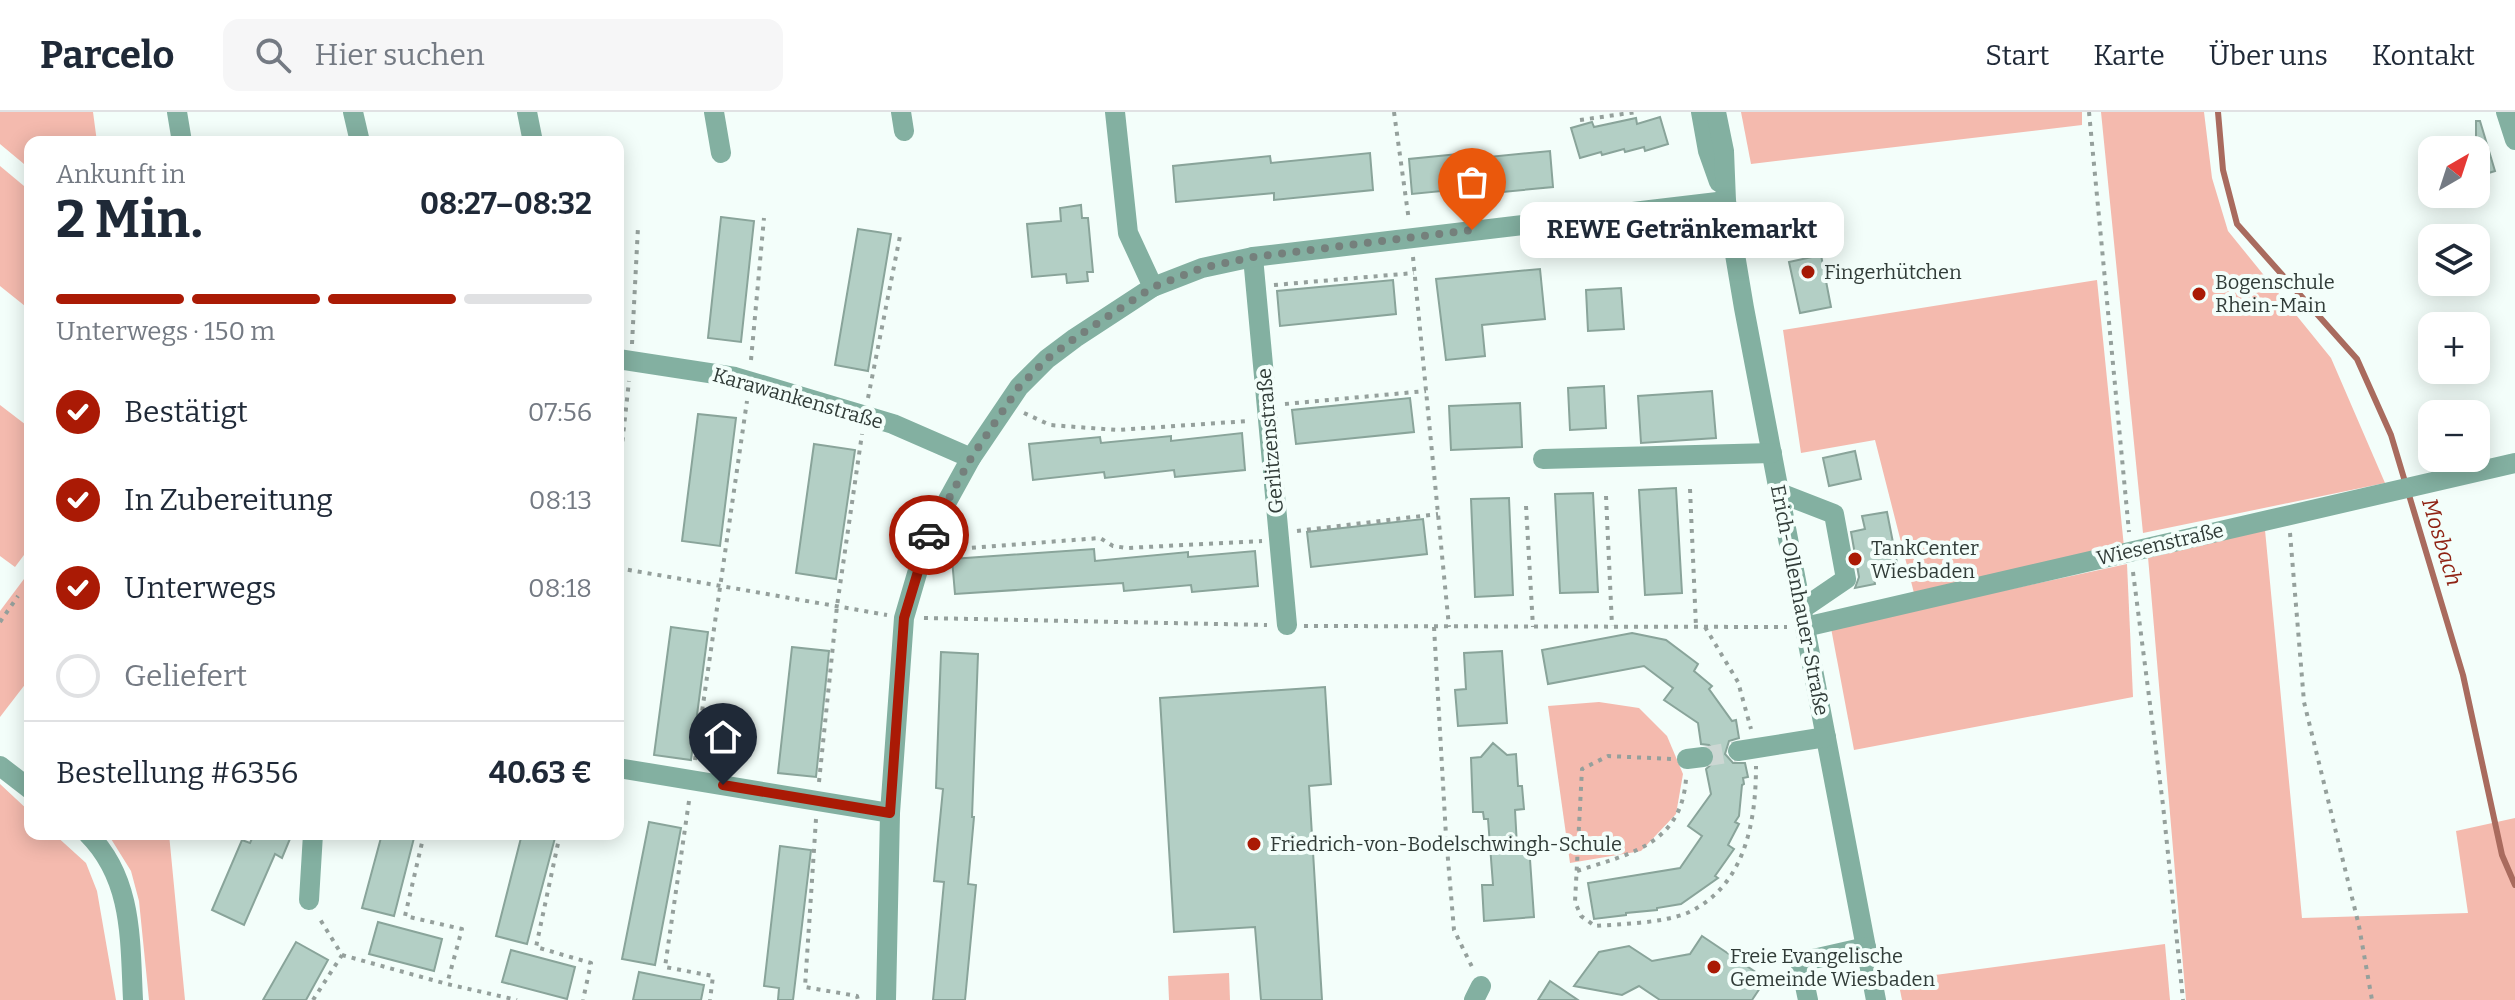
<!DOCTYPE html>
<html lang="de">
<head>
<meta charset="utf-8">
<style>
  body { margin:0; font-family:Bitter,serif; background:#f6f6f7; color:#1f2937; height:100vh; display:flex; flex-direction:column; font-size:30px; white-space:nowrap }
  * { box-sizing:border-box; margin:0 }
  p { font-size:26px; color:#747a83 }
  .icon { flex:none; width:44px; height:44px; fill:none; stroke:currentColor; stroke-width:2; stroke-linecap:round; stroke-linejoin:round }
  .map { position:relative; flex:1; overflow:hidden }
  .drawer { position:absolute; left:24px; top:24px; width:600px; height:704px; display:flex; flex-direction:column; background:#fff; border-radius:16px; box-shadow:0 4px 20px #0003 }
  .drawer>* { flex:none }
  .needle { width:52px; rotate:39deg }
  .fabs { position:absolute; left:2418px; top:24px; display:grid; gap:16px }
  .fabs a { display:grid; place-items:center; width:72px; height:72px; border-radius:16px; background:#fff; box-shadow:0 4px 20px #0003; font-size:40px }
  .pin { position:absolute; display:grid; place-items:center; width:68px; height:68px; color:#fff; margin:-82px -34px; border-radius:50% 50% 50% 0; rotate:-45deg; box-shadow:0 0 8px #0007 }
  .pin .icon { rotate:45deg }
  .courier { position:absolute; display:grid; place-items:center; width:80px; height:80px; margin:-40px; border:6px solid #aa1a05; border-radius:50%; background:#fff; color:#222; box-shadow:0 2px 10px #0007 }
  .bubble { position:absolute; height:56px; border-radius:16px; background:#fff; box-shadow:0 4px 20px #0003; font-size:26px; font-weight:700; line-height:56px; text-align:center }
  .headline em { font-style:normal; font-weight:700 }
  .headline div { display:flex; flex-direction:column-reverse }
  .headline { display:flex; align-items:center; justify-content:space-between; height:136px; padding:0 32px }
  h1 { font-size:52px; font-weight:700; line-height:60px }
  .bar { display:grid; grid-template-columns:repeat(4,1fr); gap:12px 8px; align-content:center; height:96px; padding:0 32px }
  .bar i { height:10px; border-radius:6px; background:#e0e1e3 }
  .bar .active { background:#aa1a05 }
  .bar p { grid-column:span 4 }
  .line { display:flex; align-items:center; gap:20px; padding:0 32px; border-top:2px solid #e0e1e3 }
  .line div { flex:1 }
  ol { padding:0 32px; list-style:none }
  li { display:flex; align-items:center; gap:24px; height:88px }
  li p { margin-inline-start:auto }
  li .icon { padding:8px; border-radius:50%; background:#aa1a05; color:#fff; stroke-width:4 }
  li:last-child { color:#747a83 }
  li i { width:44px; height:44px; border:4px solid #e0e1e3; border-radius:50% }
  header { display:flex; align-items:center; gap:48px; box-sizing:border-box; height:112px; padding:0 40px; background:#fff; border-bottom:2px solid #e0e1e3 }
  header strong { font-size:38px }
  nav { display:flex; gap:44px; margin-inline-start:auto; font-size:28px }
  .search { width:560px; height:72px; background:#f6f6f7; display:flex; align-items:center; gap:20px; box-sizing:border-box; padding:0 28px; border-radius:16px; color:#747a83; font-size:30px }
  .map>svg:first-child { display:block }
  .green { fill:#f4baae }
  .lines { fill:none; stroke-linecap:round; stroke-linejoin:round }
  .stream { stroke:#a96b5e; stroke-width:6 }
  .building { fill:#b3cfc5; stroke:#89a49a; stroke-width:2 }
  .minor-tunnel { stroke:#ccd7d3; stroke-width:20; stroke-dasharray:20 10; stroke-linecap:butt }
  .path { stroke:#95a09c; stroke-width:4; stroke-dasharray:4 6; stroke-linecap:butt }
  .minor { stroke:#83b0a1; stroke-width:20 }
  .done { stroke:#75807c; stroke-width:8; stroke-dasharray:0 14.4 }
  .route { stroke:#aa1a05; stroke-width:10 }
  .poi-dot { fill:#aa1a05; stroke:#f3fefa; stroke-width:3 }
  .labels { text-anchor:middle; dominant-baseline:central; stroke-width:8; stroke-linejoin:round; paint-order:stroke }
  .poi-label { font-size:20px; fill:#313c38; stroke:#f3fefa; text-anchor:start }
  .street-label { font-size:20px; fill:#313c38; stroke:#f3fefa }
  .water-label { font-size:22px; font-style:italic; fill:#8f2213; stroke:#f3fefa }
</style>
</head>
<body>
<header>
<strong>Parcelo</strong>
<div class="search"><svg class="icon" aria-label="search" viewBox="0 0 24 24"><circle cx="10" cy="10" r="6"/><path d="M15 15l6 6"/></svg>Hier suchen</div>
<nav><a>Start</a><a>Karte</a><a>Über uns</a><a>Kontakt</a></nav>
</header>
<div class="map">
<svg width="2515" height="888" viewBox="0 0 2515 888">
  <rect width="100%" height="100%" fill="#f3fefa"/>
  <g class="green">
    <polygon points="0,0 93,0 97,30 30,30 30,57 0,32"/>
    <polygon points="1741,0 2082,0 2082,13 1751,52"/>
    <polygon points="2101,0 2204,0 2212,66 2228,119 2331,246 2385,371 2143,421"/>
    <polygon points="0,54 30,79 30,198 0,174"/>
    <polygon points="2097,168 2124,435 1915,485 1875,328 1801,341 1783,218"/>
    <polygon points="0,293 30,316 30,435 15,455 0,444"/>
    <polygon points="2265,418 2302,806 2468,801 2456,719 2515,706 2515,888 2186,888 2148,445"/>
    <polygon points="2127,452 2133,585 1854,638 1831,516"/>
    <polygon points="30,459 30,566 0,605 0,499"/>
    <polygon points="1599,590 1639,596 1667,624 1683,662 1676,702 1641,739 1570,751 1548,594"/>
    <polygon points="0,672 30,700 30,722 54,722 86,751 97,779 116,888 0,888"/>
    <polygon points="108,722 169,722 185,888 149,888 139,789 131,759"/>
    <polygon points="2165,832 2170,888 1902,888 1898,868"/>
    <polygon points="1229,861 1230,888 1169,888 1168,864"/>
  </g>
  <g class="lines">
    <polyline class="stream" points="2218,0 2223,58 2237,112 2357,247 2391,323 2463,563 2502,743 2515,773"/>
  </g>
  <g class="building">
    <polygon points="1660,5 1668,32 1645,39 1644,35 1625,40 1624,37 1602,43 1601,40 1580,46 1571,16 1592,10 1594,15 1636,6 1637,12"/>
    <polygon points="2476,9 2480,9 2495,59 2476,65"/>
    <polygon points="1550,39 1553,75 1482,82 1482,75 1412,82 1409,47 1478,40 1479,46"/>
    <polygon points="1370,41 1373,78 1274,88 1274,81 1176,90 1173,54 1270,44 1271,51"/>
    <polygon points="1081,93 1082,106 1088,106 1093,160 1087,160 1088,169 1067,171 1066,162 1032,165 1027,112 1061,109 1060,96"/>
    <polygon points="721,105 754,109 741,230 708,226"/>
    <polygon points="858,117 891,122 868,259 835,253"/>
    <polygon points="1821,143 1831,195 1800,201 1789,150"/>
    <polygon points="1540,157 1545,207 1482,213 1485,244 1446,248 1436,167"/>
    <polygon points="1393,168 1396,202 1280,214 1277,179"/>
    <polygon points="1621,176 1624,217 1588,219 1586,178"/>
    <polygon points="1604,274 1606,316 1570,318 1568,276"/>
    <polygon points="1712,279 1716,326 1641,331 1638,284"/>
    <polygon points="1410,286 1414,320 1296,332 1292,298"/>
    <polygon points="1520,291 1522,335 1451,338 1449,294"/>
    <polygon points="698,302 736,306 720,434 682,429"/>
    <polygon points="1242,321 1245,358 1175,365 1174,358 1105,366 1104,360 1033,368 1029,332 1100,325 1101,331 1171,324 1171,329"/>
    <polygon points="814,332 855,338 836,467 796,461"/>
    <polygon points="1855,339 1861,367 1829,374 1823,346"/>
    <polygon points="1676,376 1682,481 1645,483 1639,378"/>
    <polygon points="1593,381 1598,480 1560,481 1555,382"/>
    <polygon points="1509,386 1513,483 1475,485 1471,387"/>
    <polygon points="1887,400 1897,451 1872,456 1875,472 1855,476 1859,465 1851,420 1865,417 1862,404"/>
    <polygon points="1423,407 1427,442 1311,455 1307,420"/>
    <polygon points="1094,437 1095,449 1188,440 1188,445 1255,439 1258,474 1192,480 1191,473 1124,479 1123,471 955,482 952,447"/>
    <polygon points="671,515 708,520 691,648 654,643"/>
    <polygon points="1632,521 1666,528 1698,552 1694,559 1712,574 1709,577 1732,609 1736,608 1739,626 1729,629 1725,642 1733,651 1745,651 1748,665 1743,666 1744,672 1742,673 1739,704 1735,710 1739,712 1728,733 1734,737 1715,764 1718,766 1681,792 1657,796 1657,798 1626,801 1626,803 1594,807 1588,771 1680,756 1702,724 1688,714 1711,682 1706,657 1715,649 1714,638 1709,633 1701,632 1698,611 1664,588 1673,576 1644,554 1548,572 1542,538"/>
    <polygon points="792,535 829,539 816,665 778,661"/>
    <polygon points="1502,539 1507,611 1458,614 1455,578 1466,577 1464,541"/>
    <polygon points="941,540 978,542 972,705 974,705 968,772 976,773 965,888 933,888 944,770 934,769 943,677 936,676"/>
    <polygon points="1325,575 1331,672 1309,674 1322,888 1261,888 1255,815 1174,820 1160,586"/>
    <polygon points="1493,631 1507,643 1516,642 1518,674 1522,674 1524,697 1515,698 1517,734 1529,733 1534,805 1484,809 1482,773 1493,773 1488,707 1484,707 1483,700 1473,700 1471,646 1481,645"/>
    <polygon points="649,710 681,716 655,853 622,847"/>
    <polygon points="254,722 292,722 282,746 275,742 244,813 212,798 242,728 250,731"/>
    <polygon points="382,722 415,722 394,804 362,796"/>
    <polygon points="522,722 556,722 527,832 496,824"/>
    <polygon points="780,734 811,738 793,888 778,888 779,876 764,874"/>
    <polygon points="378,810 442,827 434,859 369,842"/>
    <polygon points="1702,824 1766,867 1752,888 1660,888 1639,874 1622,883 1574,874 1599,840 1629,834 1652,849 1690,842"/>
    <polygon points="296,830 328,848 306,888 263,888"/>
    <polygon points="511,838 575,855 567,887 502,870"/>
    <polygon points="639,860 704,873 701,888 633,888"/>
    <polygon points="1550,869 1578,888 1538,888"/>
  </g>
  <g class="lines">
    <polyline class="minor-tunnel" points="1703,645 1738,639"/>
    <g class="path">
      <polyline points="1394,0 1409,109"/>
      <polyline points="2089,0 2129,420"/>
      <polyline points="1580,8 1637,0"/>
      <polyline points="1413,145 1449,515"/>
      <polyline points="1274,173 1414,161"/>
      <polyline points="632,232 638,115"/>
      <polyline points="751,248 764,106"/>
      <polyline points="868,286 900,124"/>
      <polyline points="1285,292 1426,279"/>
      <polyline points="1024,301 1050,313 1117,318 1248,309"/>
      <polyline points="618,369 629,269"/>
      <polyline points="1690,377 1696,515"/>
      <polyline points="1606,384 1612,514"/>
      <polyline points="1526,394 1533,515"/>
      <polyline points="1297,419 1438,402"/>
      <polyline points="2290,421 2304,590 2359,814 2372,888"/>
      <polyline points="942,438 1100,426 1113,434 1127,436 1262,429"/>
      <polyline points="618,456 887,503"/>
      <polyline points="2133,460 2163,693 2183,888"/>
      <polyline points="924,506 1267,513"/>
      <polyline points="0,510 18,484"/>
      <polyline points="1304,514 1787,515"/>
      <polyline points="1434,515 1446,724 1454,818 1474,859"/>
      <polyline points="1705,515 1738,570 1751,617"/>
      <path d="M1671 647 1608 644 1582 657 1575 790 1581 804 1595 814C1621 812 1663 811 1687 801 1745 775 1756 710 1756 654"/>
      <polyline points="695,648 747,289"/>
      <polyline points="819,670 837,494 862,322"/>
      <polyline points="689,689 665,855 713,864 710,888"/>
      <polyline points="816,707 805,875 857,884 858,888"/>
      <polyline points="424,722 405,804 462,817 447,872"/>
      <polyline points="560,722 536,835 591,851 583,888"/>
      <path d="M1577 759C1629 742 1681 733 1686 667"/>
      <polyline points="342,843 447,872 517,888"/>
      <polyline points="313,888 342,843 318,804"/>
    </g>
    <g class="minor">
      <polyline points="177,0 182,30"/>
      <polyline points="353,0 360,30"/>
      <polyline points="527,0 533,30"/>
      <polyline points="714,0 721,41"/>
      <polyline points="901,0 904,19"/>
      <polyline points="1115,0 1128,121 1153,175"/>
      <polyline points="1701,0 1708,39 1719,70"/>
      <polyline points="1716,0 1724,39 1726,89 1744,196 1876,888"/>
      <polyline points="2506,0 2515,28"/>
      <polyline points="1253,145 1287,513"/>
      <polyline points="618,247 735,265 893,312 971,346"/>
      <polyline points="1543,347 1772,341"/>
      <polyline points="1780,381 1834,402 1846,467 1802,497"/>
      <polyline points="1805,515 2515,351"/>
      <polyline points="1738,639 1826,625"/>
      <polyline points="1687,647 1703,645"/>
      <polyline points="0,654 30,677"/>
      <polyline points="618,656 890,701"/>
      <path d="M88 722C133 767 130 828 133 888"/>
      <polyline points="309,788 313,722"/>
      <polyline points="886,888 890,701 904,506 928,424 971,346 1019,275 1047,247 1075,226 1153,175 1202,156 1253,145 1726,89"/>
      <polyline points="1474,888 1481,874"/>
      <polyline points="1808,888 1800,850 1866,835"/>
    </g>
  </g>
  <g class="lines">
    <polyline class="done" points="929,423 971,346 1019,275 1047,247 1075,226 1153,175 1202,156 1253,145 1472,118"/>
    <polyline class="route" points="723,673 890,701 904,506 929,423"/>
  </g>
  <g class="poi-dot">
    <circle cx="1808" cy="160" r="8"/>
    <circle cx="2199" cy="182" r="8"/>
    <circle cx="1855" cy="447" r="8"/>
    <circle cx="1254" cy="732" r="8"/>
    <circle cx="1714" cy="855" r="8"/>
  </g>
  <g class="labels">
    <g class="poi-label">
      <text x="1824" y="160">Fingerhütchen</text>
      <text x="2215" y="170">Bogenschule<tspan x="2215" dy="23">Rhein-Main</tspan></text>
      <text x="1871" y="436">TankCenter<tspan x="1871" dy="23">Wiesbaden</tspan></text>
      <text x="1270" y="732">Friedrich-von-Bodelschwingh-Schule</text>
      <text x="1730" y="844">Freie Evangelische<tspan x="1730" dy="23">Gemeinde Wiesbaden</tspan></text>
    </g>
    <g class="street-label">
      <text transform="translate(798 286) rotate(16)">Karawankenstraße</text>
      <text transform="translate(1270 329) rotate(-95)">Gerlitzenstraße</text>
      <text transform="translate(2160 432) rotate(-13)">Wiesenstraße</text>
      <text transform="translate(1800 488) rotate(79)">Erich-Ollenhauer-Straße</text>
    </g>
    <g class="water-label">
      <text transform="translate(2442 430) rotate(73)">Mosbach</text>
    </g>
  </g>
</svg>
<div class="fabs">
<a><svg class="needle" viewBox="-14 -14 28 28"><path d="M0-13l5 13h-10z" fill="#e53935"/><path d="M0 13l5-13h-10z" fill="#747a83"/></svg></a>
<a><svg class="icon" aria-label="layers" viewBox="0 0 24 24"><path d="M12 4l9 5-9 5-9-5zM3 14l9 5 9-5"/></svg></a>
<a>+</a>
<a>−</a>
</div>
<div class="pin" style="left:1472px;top:118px;background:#ea580c"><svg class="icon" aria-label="bag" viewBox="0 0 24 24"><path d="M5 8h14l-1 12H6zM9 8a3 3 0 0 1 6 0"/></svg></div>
<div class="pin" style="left:723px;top:673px;background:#1f2937"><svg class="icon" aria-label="home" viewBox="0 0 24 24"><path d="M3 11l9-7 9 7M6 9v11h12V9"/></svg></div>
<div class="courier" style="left:929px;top:423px"><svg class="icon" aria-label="car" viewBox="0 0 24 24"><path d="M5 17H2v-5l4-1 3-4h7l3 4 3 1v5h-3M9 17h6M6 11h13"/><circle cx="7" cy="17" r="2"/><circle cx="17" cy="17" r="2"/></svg></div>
<div class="bubble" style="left:1520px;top:90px;width:324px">REWE Getränkemarkt</div>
<section class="drawer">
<div class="headline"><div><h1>2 Min.</h1><p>Ankunft in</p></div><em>08:27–08:32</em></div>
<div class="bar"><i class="active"></i><i class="active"></i><i class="active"></i><i></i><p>Unterwegs · 150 m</p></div>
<ol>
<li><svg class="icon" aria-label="check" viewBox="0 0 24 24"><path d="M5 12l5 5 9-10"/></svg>Bestätigt<p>07:56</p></li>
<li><svg class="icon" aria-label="check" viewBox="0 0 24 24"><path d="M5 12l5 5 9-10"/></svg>In Zubereitung<p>08:13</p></li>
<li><svg class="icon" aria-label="check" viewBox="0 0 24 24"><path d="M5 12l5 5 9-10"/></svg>Unterwegs<p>08:18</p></li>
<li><i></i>Geliefert</li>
</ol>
<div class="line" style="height:104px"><div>Bestellung #6356</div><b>40.63 €</b></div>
</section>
</div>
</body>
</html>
